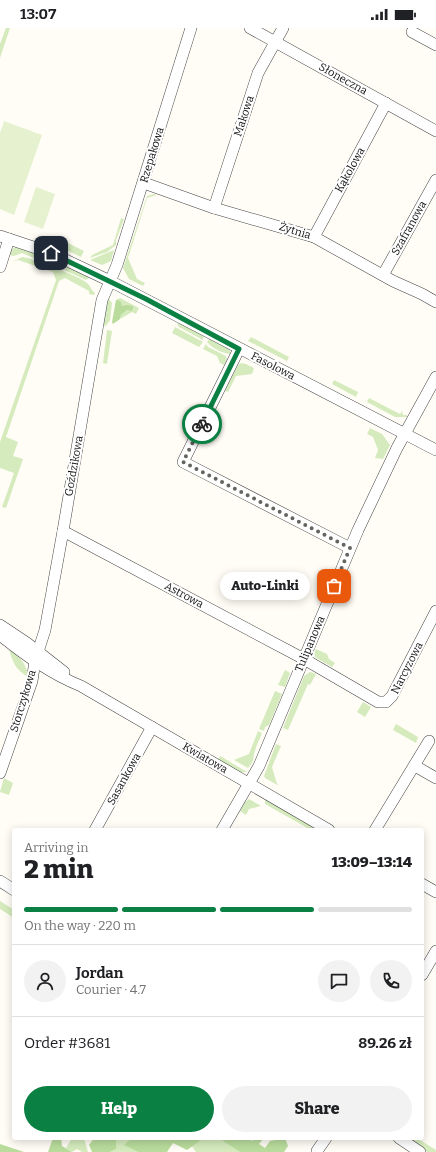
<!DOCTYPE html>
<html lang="en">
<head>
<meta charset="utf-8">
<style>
  body { margin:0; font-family:Bitter,serif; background:#f2f2f2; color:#202124; height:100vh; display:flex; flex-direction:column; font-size:15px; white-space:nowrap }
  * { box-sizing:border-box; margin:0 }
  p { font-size:13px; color:#757577 }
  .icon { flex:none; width:22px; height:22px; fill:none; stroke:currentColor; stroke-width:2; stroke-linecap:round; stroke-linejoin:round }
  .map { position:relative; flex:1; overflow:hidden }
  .details { position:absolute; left:12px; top:800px; width:412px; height:312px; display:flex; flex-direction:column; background:#fff; border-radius:4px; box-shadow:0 2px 10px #0003 }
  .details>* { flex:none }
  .pin { position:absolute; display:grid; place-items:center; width:34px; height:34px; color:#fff; margin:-17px; border-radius:8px; box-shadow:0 2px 6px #0006 }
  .courier { position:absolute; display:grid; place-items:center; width:40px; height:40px; margin:-20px; border:3px solid #0b8043; border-radius:50%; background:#fff; color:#222; box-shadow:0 1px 5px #0007 }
  .bubble { position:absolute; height:28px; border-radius:14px; background:#fff; box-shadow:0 2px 10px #0003; font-size:13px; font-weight:800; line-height:28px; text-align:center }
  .headline em { font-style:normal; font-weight:800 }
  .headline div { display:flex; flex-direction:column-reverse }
  .headline { display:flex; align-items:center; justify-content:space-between; height:68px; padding:0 12px }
  h1 { font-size:26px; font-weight:800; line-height:30px }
  .bar { display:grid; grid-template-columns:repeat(4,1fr); gap:6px 4px; align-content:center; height:48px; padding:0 12px }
  .bar i { height:5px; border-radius:3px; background:#e0e0e0 }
  .bar .current { background:#0b8043 }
  .bar p { grid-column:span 4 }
  .line { display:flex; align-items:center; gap:10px; padding:0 12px; border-top:1px solid #e0e0e0 }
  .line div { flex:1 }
  .round { display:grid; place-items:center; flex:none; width:42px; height:42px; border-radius:21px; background:#f2f2f2 }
  .button { display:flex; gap:8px; margin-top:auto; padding:8px 12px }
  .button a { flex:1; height:46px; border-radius:24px; background:#0b8043; color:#fff; font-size:16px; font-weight:800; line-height:46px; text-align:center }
  .button a+a { background:#f2f2f2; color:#202124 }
  .status { display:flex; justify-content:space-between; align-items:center; height:28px; padding:0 20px; background:#fff; direction:ltr }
  .status svg { height:11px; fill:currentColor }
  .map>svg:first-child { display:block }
  .green { fill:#d5ebbd }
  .forest { fill:#b9dc9c }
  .pitch { fill:#e6f2cf }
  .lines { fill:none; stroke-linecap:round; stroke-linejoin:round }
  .street-casing { stroke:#444; stroke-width:12 }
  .street { stroke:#fff; stroke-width:11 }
  .done { stroke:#646461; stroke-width:4; stroke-dasharray:0 7.2 }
  .route { stroke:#0b8043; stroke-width:5 }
  .labels { text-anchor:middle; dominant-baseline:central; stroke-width:4; stroke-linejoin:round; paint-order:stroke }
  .street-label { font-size:11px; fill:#111; stroke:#fff }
</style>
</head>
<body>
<div class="status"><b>13:07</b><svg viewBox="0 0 49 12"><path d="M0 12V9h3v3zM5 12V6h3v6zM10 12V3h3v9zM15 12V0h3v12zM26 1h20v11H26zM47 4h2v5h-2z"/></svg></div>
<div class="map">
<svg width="436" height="1124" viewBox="0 0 436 1124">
  <rect width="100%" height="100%" fill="#fffdf5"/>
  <g class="green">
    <polygon points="6,0 10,0 0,30 0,16"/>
    <polygon points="154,166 157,167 147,170 128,230 137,251 145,255 143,258 129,251 123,240 147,168"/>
    <polygon points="121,190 124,191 116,212 116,217 107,224 90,230 92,227 113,217"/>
    <polygon points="60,211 84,223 81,229 58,218"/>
    <polygon points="16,219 41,227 61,236 60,241 22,225 14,228 9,227 12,221"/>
    <polygon points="114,222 111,233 102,237 90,232"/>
    <path d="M22 229C30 229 81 249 87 255 90 257 91 262 95 265L94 267 89 266V263L65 250 59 253 6 409 18 414 13 428 23 431 6 480 2 479 14 445 0 440V414L56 252 53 244 18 232 12 234Z"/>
    <polygon points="67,239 90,249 86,252 64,242"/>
    <polygon points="108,270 112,275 110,292 106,298 103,297"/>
    <polygon points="120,270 139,280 136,286 132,284 120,291 121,287 127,282 131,283 122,278 118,272 116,272"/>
    <polygon points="179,294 204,307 203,312 179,299 177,296"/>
    <polygon points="175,299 203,314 199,319 172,305"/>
    <polygon points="107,302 112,303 107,336 103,335"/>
    <polygon points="251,309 289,329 287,333 248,313"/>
    <path d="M210 310 229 320 231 326C223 326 212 320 207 314Z"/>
    <polygon points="206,316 208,319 226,328 227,332 224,337 220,335 217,328 203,321"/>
    <polygon points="241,335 246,336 254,340 252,346 236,348 228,364 225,363 238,337"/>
    <polygon points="334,352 358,364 356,369 332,356"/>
    <polygon points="369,370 400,386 402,383 403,387 407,387 407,389 395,389 367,374"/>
    <polygon points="370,400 382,406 390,417 383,431 375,430 378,422 373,409 367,406"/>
    <path d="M9 620C19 629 27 635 28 649 16 642 12 634 9 620Z"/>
    <polygon points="316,621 327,626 329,631 335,635 332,639 315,629 314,625"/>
    <polygon points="285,642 290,645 285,659 278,657"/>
    <polygon points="310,644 316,646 310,657 308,656 288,702 283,700 304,648"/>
    <polygon points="275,663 282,666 269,697 265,699 264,703 259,701"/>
    <polygon points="363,674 371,679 365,689 357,684"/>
    <polygon points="396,696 418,709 416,715 393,702"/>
    <path d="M258 703 262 705C260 711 256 717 255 723 252 732 256 731 248 740L225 727 234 732 249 726Z"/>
    <polygon points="276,716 281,718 272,739 277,756 279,758 265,750 264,748"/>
    <polygon points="220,728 247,744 240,744 218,732"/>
    <polygon points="4,750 13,755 9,767 0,764"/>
    <polygon points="266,770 321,802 311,802 265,776 265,773"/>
    <polygon points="249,771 261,778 249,781 246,787 240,783 245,774"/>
    <polygon points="0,873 14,882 14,890 0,881"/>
    <polygon points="72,1110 84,1110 88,1124 82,1124 77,1121 72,1124 66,1120"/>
    <polygon points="109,1110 132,1110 125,1117 138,1124 110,1124 116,1121 116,1111"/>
    <polygon points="204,1110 218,1110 240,1124 196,1124 192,1118"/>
    <polygon points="406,1110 417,1110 436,1122 436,1124 427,1124"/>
  </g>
  <g class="forest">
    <polygon points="116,272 118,272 121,274 122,278 128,277 133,278 133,281 131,283 127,282 121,287 120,291 113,296 112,294"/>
    <polygon points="53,1110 61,1110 62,1118 72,1124 48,1124"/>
    <polygon points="94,1110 116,1111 116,1121 110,1124 92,1124 89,1117"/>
    <polygon points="132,1110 204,1110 187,1122 173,1115 167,1124 138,1124 124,1117"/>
    <polygon points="218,1110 249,1110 252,1113 255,1110 264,1110 259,1116 265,1120 270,1113 285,1110 288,1118 284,1124 240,1124"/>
    <polygon points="0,1116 24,1124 0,1124"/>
  </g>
  <g class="pitch">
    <polygon points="4,93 42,107 14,187 0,181 0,105"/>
    <polygon points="36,159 55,166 43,201 24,194"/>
  </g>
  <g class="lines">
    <g class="street-casing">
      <g id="street">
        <polyline points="250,0 436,103"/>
        <polyline points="412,4 436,17"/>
        <polyline points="144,155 214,180 314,209 393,253 422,266 436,274"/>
        <polyline points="214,180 258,45 283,0"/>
        <polyline points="0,208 51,225 110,253 436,422"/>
        <polyline points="314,209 386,75"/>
        <polyline points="0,239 9,211"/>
        <polyline points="383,247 436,152"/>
        <polyline points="239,321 183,434 350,520"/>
        <polyline points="63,503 304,631 378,674 386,674 392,668 436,583"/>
        <polyline points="0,597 27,615 64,644"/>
        <path d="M0 607C25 627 51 646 81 658L329 802"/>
        <polyline points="415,738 436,750"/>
        <polyline points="0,745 32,653 35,633 45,602 63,503 102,272 117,237 191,0"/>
        <polyline points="95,802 152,699"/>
        <polyline points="222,802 259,738 358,502 397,420 436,349"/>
        <polyline points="375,802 429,713"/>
        <polyline points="0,853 14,862"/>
        <polyline points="422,856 436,864"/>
        <polyline points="422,947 436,923"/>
        <polyline points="399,1110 420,1124"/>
        <polyline points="317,1123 326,1110"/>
      </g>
    </g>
    <use href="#street" class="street"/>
  </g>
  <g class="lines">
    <polyline class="done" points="202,396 183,434 350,520 334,558"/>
    <polyline class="route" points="51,225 146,271 239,321 202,396"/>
  </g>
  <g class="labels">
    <g class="street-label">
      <text transform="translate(343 51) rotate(29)">Słoneczna</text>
      <text transform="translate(244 88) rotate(-72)">Makowa</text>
      <text transform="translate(152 127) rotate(-73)">Rzepakowa</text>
      <text transform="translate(350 142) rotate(-61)">Kąkolowa</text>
      <text transform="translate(409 200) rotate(-61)">Szafranowa</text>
      <text transform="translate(295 203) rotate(17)">Żytnia</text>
      <text transform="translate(273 338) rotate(27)">Fasolowa</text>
      <text transform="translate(74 438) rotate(-80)">Goździkowa</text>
      <text transform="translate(184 567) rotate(28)">Astrowa</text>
      <text transform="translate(310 616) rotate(-67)">Tulipanowa</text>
      <text transform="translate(407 640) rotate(-63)">Narcyzowa</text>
      <text transform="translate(23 673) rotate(-73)">Storczykowa</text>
      <text transform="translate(205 730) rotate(30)">Kwiatowa</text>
      <text transform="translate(124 751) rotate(-61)">Sasankowa</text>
    </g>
  </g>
</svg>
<div class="pin" style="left:334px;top:558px;background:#ea580c"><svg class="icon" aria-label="bag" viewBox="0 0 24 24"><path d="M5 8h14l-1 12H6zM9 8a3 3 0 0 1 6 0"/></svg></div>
<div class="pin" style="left:51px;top:225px;background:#1f2937"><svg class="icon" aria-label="home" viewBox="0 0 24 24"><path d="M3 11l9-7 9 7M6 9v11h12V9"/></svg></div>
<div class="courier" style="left:202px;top:396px"><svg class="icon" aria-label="bike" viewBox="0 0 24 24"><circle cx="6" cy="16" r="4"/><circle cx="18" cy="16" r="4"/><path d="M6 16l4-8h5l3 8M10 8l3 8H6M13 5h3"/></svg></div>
<div class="bubble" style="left:220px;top:544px;width:90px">Auto-Linki</div>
<section class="details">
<div class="headline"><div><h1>2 min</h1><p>Arriving in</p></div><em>13:09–13:14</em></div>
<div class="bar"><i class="current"></i><i class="current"></i><i class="current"></i><i></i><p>On the way · 220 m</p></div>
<div class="line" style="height:72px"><a class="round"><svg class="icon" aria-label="person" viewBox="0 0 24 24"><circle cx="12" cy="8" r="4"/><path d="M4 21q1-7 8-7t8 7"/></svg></a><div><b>Jordan</b><p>Courier · 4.7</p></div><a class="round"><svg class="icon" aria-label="chat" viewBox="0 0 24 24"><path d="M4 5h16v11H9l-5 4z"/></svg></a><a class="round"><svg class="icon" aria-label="phone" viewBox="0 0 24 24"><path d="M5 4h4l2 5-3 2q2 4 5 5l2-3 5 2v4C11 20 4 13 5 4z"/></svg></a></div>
<div class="line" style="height:52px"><div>Order #3681</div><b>89.26 zł</b></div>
<div class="button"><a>Help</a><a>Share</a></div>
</section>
</div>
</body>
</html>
